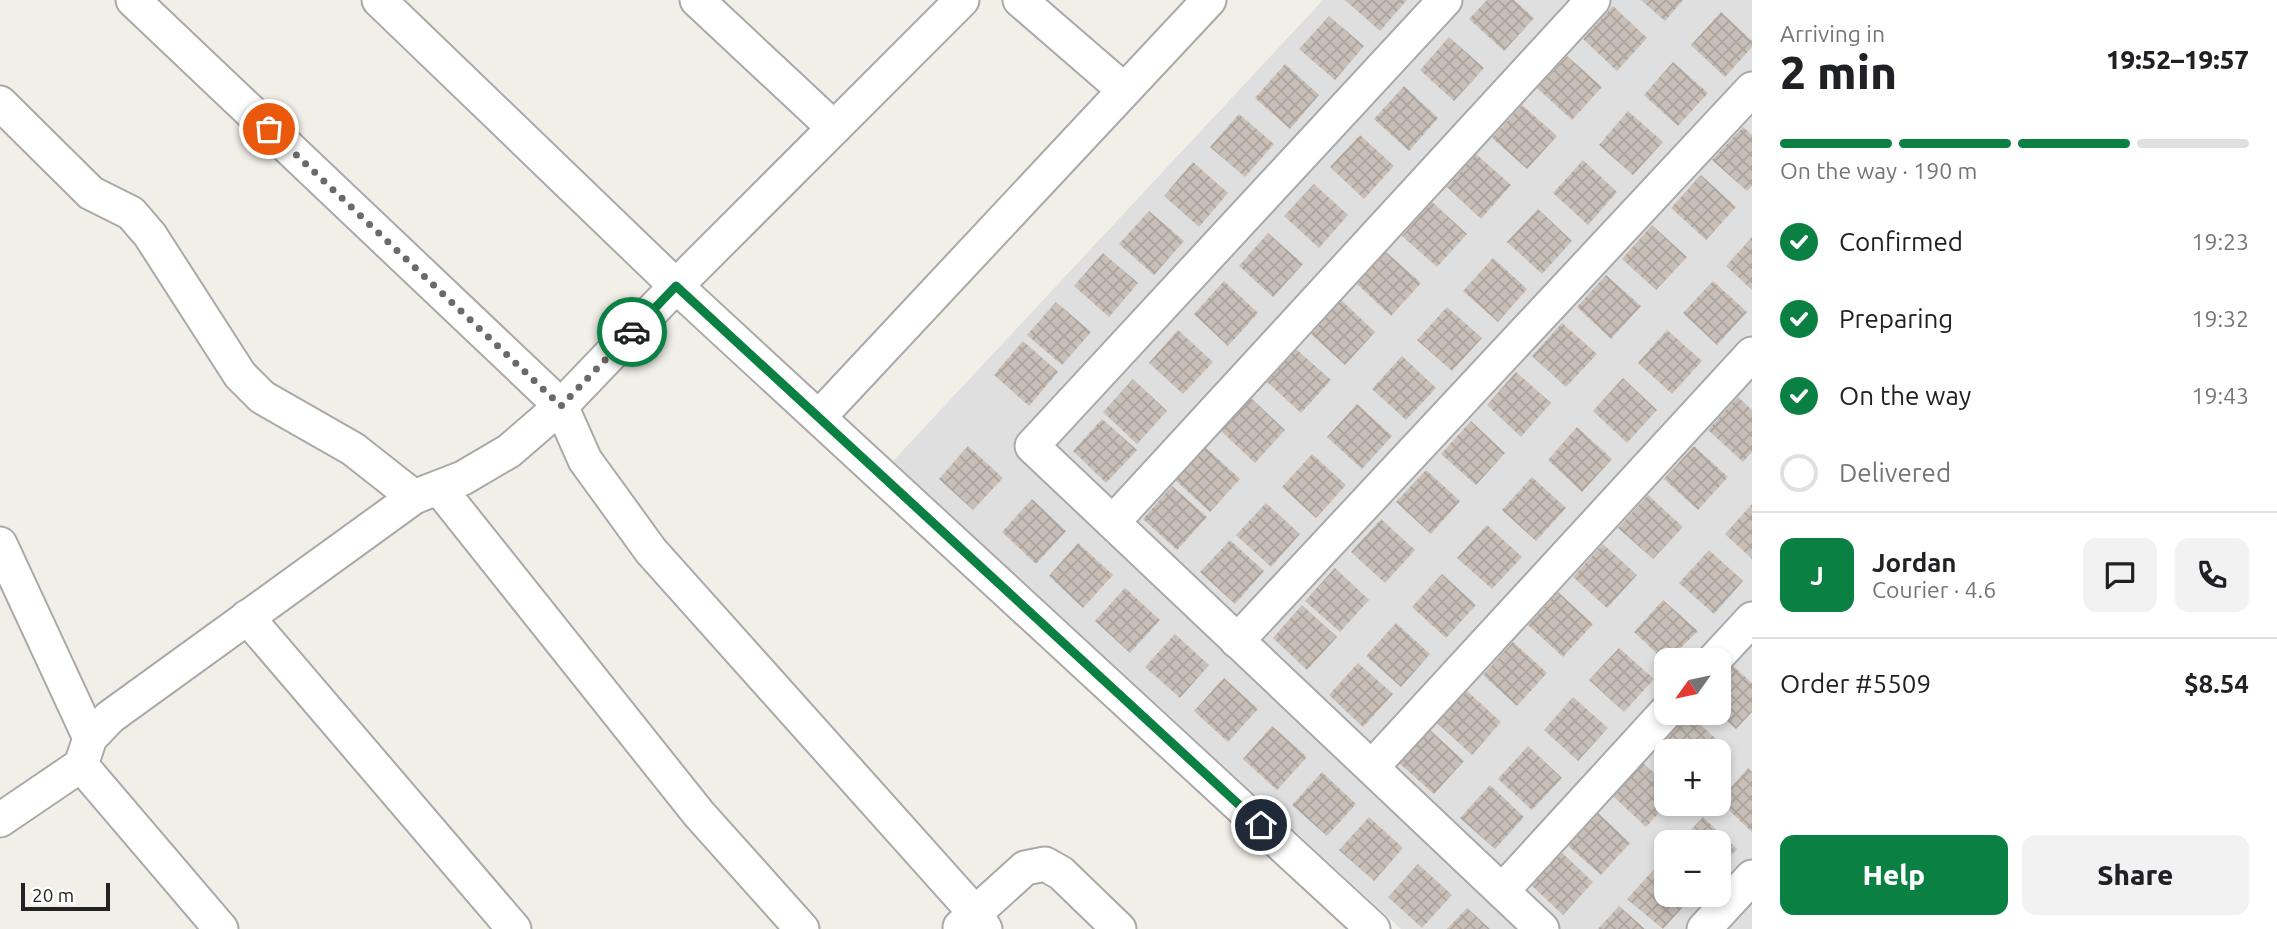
<!DOCTYPE html>
<html lang="en">
<head>
<meta charset="utf-8">
<style>
  body { margin:0; font-family:Ubuntu,sans-serif; background:#f2f2f2; color:#202124; height:100vh; display:flex; flex-direction:column; font-size:26px; white-space:nowrap }
  * { box-sizing:border-box; margin:0 }
  p { font-size:23px; color:#757577 }
  .icon { flex:none; width:38px; height:38px; fill:none; stroke:currentColor; stroke-width:2; stroke-linecap:round; stroke-linejoin:round }
  .map { position:relative; flex:1; overflow:hidden }
  .sheet { display:flex; flex-direction:column; background:#fff; width:525px }
  .sheet>* { flex:none }
  .needle { width:46px; rotate:237deg }
  .buttons { position:absolute; left:1654px; top:648px; display:grid; gap:14px }
  .buttons a { display:grid; place-items:center; width:77px; height:77px; border-radius:14px; background:#fff; box-shadow:0 4px 10px #0003; font-size:35px }
  .scale { position:absolute; left:21px; bottom:18px; width:89px; box-sizing:border-box; padding-left:7px; border:4px solid #222; border-top:0; font-size:19px; line-height:24px; white-space:nowrap; color:#222; -webkit-text-stroke:5px #fff; paint-order:stroke }
  .pin { position:absolute; display:grid; place-items:center; width:60px; height:60px; color:#fff; margin:-30px; border:4px solid #fff; border-radius:50%; box-shadow:0 2px 7px #0007 }
  .courier { position:absolute; display:grid; place-items:center; width:70px; height:70px; margin:-35px; border:5px solid #0b8043; border-radius:50%; background:#fff; color:#222; box-shadow:0 2px 9px #0007 }
  .head em { font-style:normal; font-weight:800 }
  .head div { display:flex; flex-direction:column-reverse }
  .head { display:flex; align-items:center; justify-content:space-between; height:119px; padding:0 28px }
  h1 { font-size:46px; font-weight:800; line-height:52px }
  .bar { display:grid; grid-template-columns:repeat(4,1fr); gap:10px 7px; align-content:center; height:84px; padding:0 28px }
  .bar i { height:9px; border-radius:5px; background:#e0e0e0 }
  .bar .selected { background:#0b8043 }
  .bar p { grid-column:span 4 }
  .line { display:flex; align-items:center; gap:18px; padding:0 28px; border-top:2px solid #e0e0e0 }
  .line div { flex:1 }
  .round { display:grid; place-items:center; flex:none; width:74px; height:74px; border-radius:14px; background:#f2f2f2 }
  ol { padding:0 28px; list-style:none }
  li { display:flex; align-items:center; gap:21px; height:77px }
  li p { margin-inline-start:auto }
  li .icon { padding:7px; border-radius:50%; background:#0b8043; color:#fff; stroke-width:4 }
  li:last-child { color:#757577 }
  li i { width:38px; height:38px; border:4px solid #e0e0e0; border-radius:50% }
  .cta { display:flex; gap:14px; margin-top:auto; padding:14px 28px }
  .cta a { flex:1; height:80px; border-radius:14px; background:#0b8043; color:#fff; font-size:28px; font-weight:800; line-height:80px; text-align:center }
  .cta a+a { background:#f2f2f2; color:#202124 }
  main { display:flex; flex:1; min-height:0 }
  .map>svg:first-child { display:block }
  .residential { fill:#e0dfdf; fill-rule:evenodd }
  .building { fill:url(#building-cross-hatch) }
  .lines { fill:none; stroke-linecap:round; stroke-linejoin:round }
  .minor-casing { stroke:#a9a9a9; stroke-width:37 }
  .minor { stroke:#fff; stroke-width:33 }
  .done { stroke:#6b6a68; stroke-width:7; stroke-dasharray:0 12.6 }
  .route { stroke:#0b8043; stroke-width:9 }
</style>
</head>
<body>
<main>
<div class="map">
<svg width="1752" height="929" viewBox="0 0 1752 929">
  <defs>
    <pattern id="building-cross-hatch" width="8" height="8" patternUnits="userSpaceOnUse" patternTransform="scale(1.75)"><rect width="8" height="8" fill="#c7bfb8"/><path d="M0 0l8 8M0 8l8-8" fill="none" stroke="#aba49e"/></pattern>
  </defs>
  <rect width="100%" height="100%" fill="#f2efe9"/>
  <path class="residential" d="M1323 0H1752V929H1401L893 461ZM1666 660H1718V712H1666ZM1666 751H1718V803H1666ZM1666 842H1718V894H1666Z"/>
  <g class="building">
    <polygon points="1345,0 1407,0 1380,31"/>
    <polygon points="1487,0 1514,0 1534,18 1504,51 1469,19"/>
    <polygon points="1641,0 1683,0 1665,21"/>
    <polygon points="1613,6 1647,38 1617,71 1583,39"/>
    <polygon points="1721,12 1752,41 1752,47 1725,77 1691,45"/>
    <polygon points="1329,16 1364,46 1335,80 1299,49"/>
    <polygon points="1449,37 1484,68 1454,101 1420,70"/>
    <polygon points="1567,56 1602,87 1572,120 1537,88"/>
    <polygon points="1673,62 1708,93 1678,126 1644,95"/>
    <polygon points="1285,64 1319,95 1290,129 1255,98"/>
    <polygon points="1404,86 1438,118 1409,151 1374,119"/>
    <polygon points="1522,105 1557,136 1527,169 1492,138"/>
    <polygon points="1628,111 1663,142 1633,175 1599,145"/>
    <polygon points="1239,114 1274,144 1245,177 1210,147"/>
    <polygon points="1743,127 1752,135 1752,186 1747,191 1712,160"/>
    <polygon points="1360,135 1394,166 1364,199 1330,167"/>
    <polygon points="1476,154 1511,185 1481,219 1447,187"/>
    <polygon points="1583,160 1617,192 1588,225 1553,193"/>
    <polygon points="1193,162 1228,193 1199,227 1164,196"/>
    <polygon points="1701,175 1736,207 1706,240 1671,208"/>
    <polygon points="1314,184 1348,215 1319,248 1284,216"/>
    <polygon points="1432,202 1467,234 1437,267 1402,236"/>
    <polygon points="1538,209 1572,241 1542,274 1507,242"/>
    <polygon points="1149,211 1184,241 1154,275 1119,244"/>
    <polygon points="1652,225 1687,257 1656,290 1622,259"/>
    <polygon points="1268,233 1303,264 1273,297 1239,266"/>
    <polygon points="1752,237 1752,290 1726,266"/>
    <polygon points="1386,252 1421,283 1391,316 1357,284"/>
    <polygon points="1103,253 1138,283 1109,317 1074,286"/>
    <polygon points="1493,258 1527,289 1498,322 1463,291"/>
    <polygon points="1606,275 1641,306 1611,339 1577,307"/>
    <polygon points="1224,281 1258,313 1228,346 1194,314"/>
    <polygon points="1713,281 1747,312 1717,345 1683,313"/>
    <polygon points="1341,300 1375,332 1345,365 1311,334"/>
    <polygon points="1056,302 1091,332 1062,365 1027,335"/>
    <polygon points="1447,307 1482,338 1452,371 1417,340"/>
    <polygon points="1562,323 1597,354 1566,387 1532,356"/>
    <polygon points="1178,330 1213,362 1183,394 1149,363"/>
    <polygon points="1667,330 1702,361 1672,394 1638,363"/>
    <polygon points="1023,341 1058,372 1029,406 994,375"/>
    <polygon points="1296,349 1331,380 1301,413 1267,382"/>
    <polygon points="1402,356 1436,388 1406,420 1372,389"/>
    <polygon points="1516,372 1551,403 1521,437 1487,405"/>
    <polygon points="1623,378 1657,410 1627,443 1593,411"/>
    <polygon points="1133,379 1167,411 1137,444 1103,412"/>
    <polygon points="1738,397 1752,410 1752,452 1743,462 1708,430"/>
    <polygon points="1251,398 1285,430 1255,463 1221,431"/>
    <polygon points="1357,404 1392,436 1362,469 1327,437"/>
    <polygon points="1102,419 1137,450 1106,483 1073,451"/>
    <polygon points="1471,421 1505,453 1476,485 1441,454"/>
    <polygon points="1577,427 1612,459 1582,492 1548,460"/>
    <polygon points="968,446 1003,478 973,510 939,479"/>
    <polygon points="1694,446 1728,477 1698,510 1664,479"/>
    <polygon points="1205,447 1240,479 1210,512 1175,480"/>
    <polygon points="1312,454 1346,485 1316,518 1282,487"/>
    <polygon points="1426,470 1460,501 1431,534 1396,502"/>
    <polygon points="1532,477 1566,508 1536,541 1502,510"/>
    <polygon points="1172,486 1207,517 1177,550 1143,519"/>
    <polygon points="1648,495 1683,527 1653,559 1618,528"/>
    <polygon points="1032,499 1066,531 1036,564 1002,532"/>
    <polygon points="1266,503 1300,534 1271,567 1236,535"/>
    <polygon points="1752,504 1752,559 1725,534"/>
    <polygon points="1381,519 1415,550 1385,583 1351,552"/>
    <polygon points="1487,525 1522,557 1492,589 1457,558"/>
    <polygon points="1230,540 1264,571 1235,604 1200,572"/>
    <polygon points="1078,543 1113,575 1083,608 1049,576"/>
    <polygon points="1603,544 1637,575 1607,608 1573,577"/>
    <polygon points="1709,550 1743,581 1714,614 1679,583"/>
    <polygon points="1335,568 1369,600 1340,632 1305,601"/>
    <polygon points="1442,574 1476,605 1446,638 1412,607"/>
    <polygon points="1125,588 1160,620 1130,653 1095,621"/>
    <polygon points="1558,592 1593,624 1563,657 1528,625"/>
    <polygon points="1663,600 1698,631 1666,662 1634,632"/>
    <polygon points="1302,605 1337,637 1307,670 1273,638"/>
    <polygon points="1396,623 1430,654 1401,687 1366,656"/>
    <polygon points="1175,634 1209,665 1180,698 1145,667"/>
    <polygon points="1513,642 1547,673 1517,706 1483,675"/>
    <polygon points="1619,648 1654,679 1624,712 1589,680"/>
    <polygon points="1358,663 1393,694 1363,727 1329,695"/>
    <polygon points="1732,665 1752,683 1752,712 1736,729 1718,713 1718,679"/>
    <polygon points="1224,678 1258,709 1228,742 1194,711"/>
    <polygon points="1467,691 1501,722 1472,755 1437,723"/>
    <polygon points="1573,697 1608,728 1578,761 1544,730"/>
    <polygon points="1687,713 1722,744 1716,751 1666,751 1666,754 1658,746"/>
    <polygon points="1272,726 1307,757 1277,790 1243,759"/>
    <polygon points="1430,730 1464,761 1434,794 1399,763"/>
    <polygon points="1528,746 1562,778 1532,810 1498,779"/>
    <polygon points="1642,762 1666,784 1666,805 1646,827 1612,795"/>
    <polygon points="1748,768 1752,772 1752,832 1719,801"/>
    <polygon points="1322,772 1356,804 1327,836 1292,805"/>
    <polygon points="1490,785 1524,817 1495,849 1460,818"/>
    <polygon points="1596,811 1630,843 1601,875 1566,844"/>
    <polygon points="1369,817 1403,848 1374,881 1339,850"/>
    <polygon points="1703,817 1737,849 1718,869 1718,842 1680,842"/>
    <polygon points="1559,850 1593,882 1563,915 1529,883"/>
    <polygon points="1418,864 1452,895 1422,928 1388,897"/>
    <polygon points="1657,866 1666,875 1666,894 1687,894 1691,898 1663,929 1627,899"/>
    <polygon points="1619,906 1645,929 1598,929"/>
    <polygon points="1467,908 1490,929 1447,929"/>
  </g>
  <g class="lines">
    <g class="minor-casing">
      <g id="minor">
        <polyline points="133,0 561,406 585,460 651,551 976,914 985,929"/>
        <polyline points="379,0 676,286 1373,929"/>
        <polyline points="697,0 834,128"/>
        <polyline points="1020,0 1124,90"/>
        <polyline points="1445,0 1032,446 1542,929"/>
        <polyline points="0,103 91,193 131,213 150,235 240,375 262,397 353,449 414,497"/>
        <polyline points="819,417 1209,0"/>
        <polyline points="439,488 699,814 802,929"/>
        <polyline points="1113,522 1593,0"/>
        <polyline points="0,544 90,738"/>
        <polyline points="247,617 514,929"/>
        <polyline points="1237,641 1752,89"/>
        <polyline points="1714,660 1752,619"/>
        <polyline points="81,765 221,929"/>
        <polyline points="1372,767 1752,354"/>
        <polyline points="0,820 81,765 90,738 110,717 414,497 463,478 509,451 561,406 676,286 962,0"/>
        <polyline points="1502,891 1666,712"/>
        <polyline points="960,927 1025,868 1045,864 1061,873 1119,929"/>
        <polyline points="1704,929 1752,877"/>
      </g>
    </g>
    <use href="#minor" class="minor"/>
  </g>
  <g class="lines">
    <polyline class="done" points="269,129 561,406 632,332"/>
    <polyline class="route" points="632,332 676,286 1261,825"/>
  </g>
</svg>
<div class="buttons">
<a><svg class="needle" viewBox="-14 -14 28 28"><path d="M0-13l5 13h-10z" fill="#e53935"/><path d="M0 13l5-13h-10z" fill="#757577"/></svg></a>
<a>+</a>
<a>−</a>
</div>
<div class="scale">20 m</div>
<div class="pin" style="left:269px;top:129px;background:#ea580c"><svg class="icon" aria-label="bag" viewBox="0 0 24 24"><path d="M5 8h14l-1 12H6zM9 8a3 3 0 0 1 6 0"/></svg></div>
<div class="pin" style="left:1261px;top:825px;background:#1f2937"><svg class="icon" aria-label="home" viewBox="0 0 24 24"><path d="M3 11l9-7 9 7M6 9v11h12V9"/></svg></div>
<div class="courier" style="left:632px;top:332px"><svg class="icon" aria-label="car" viewBox="0 0 24 24"><path d="M5 17H2v-5l4-1 3-4h7l3 4 3 1v5h-3M9 17h6M6 11h13"/><circle cx="7" cy="17" r="2"/><circle cx="17" cy="17" r="2"/></svg></div>
</div>
<section class="sheet">
<div class="head"><div><h1>2 min</h1><p>Arriving in</p></div><em>19:52–19:57</em></div>
<div class="bar"><i class="selected"></i><i class="selected"></i><i class="selected"></i><i></i><p>On the way · 190 m</p></div>
<ol>
<li><svg class="icon" aria-label="check" viewBox="0 0 24 24"><path d="M5 12l5 5 9-10"/></svg>Confirmed<p>19:23</p></li>
<li><svg class="icon" aria-label="check" viewBox="0 0 24 24"><path d="M5 12l5 5 9-10"/></svg>Preparing<p>19:32</p></li>
<li><svg class="icon" aria-label="check" viewBox="0 0 24 24"><path d="M5 12l5 5 9-10"/></svg>On the way<p>19:43</p></li>
<li><i></i>Delivered</li>
</ol>
<div class="line" style="height:126px"><b class="round" style="background:#0b8043;color:#fff">J</b><div><b>Jordan</b><p>Courier · 4.6</p></div><a class="round"><svg class="icon" aria-label="chat" viewBox="0 0 24 24"><path d="M4 5h16v11H9l-5 4z"/></svg></a><a class="round"><svg class="icon" aria-label="phone" viewBox="0 0 24 24"><path d="M5 4h4l2 5-3 2q2 4 5 5l2-3 5 2v4C11 20 4 13 5 4z"/></svg></a></div>
<div class="line" style="height:91px"><div>Order #5509</div><b>$8.54</b></div>
<div class="cta"><a>Help</a><a>Share</a></div>
</section>
</main>
</body>
</html>
